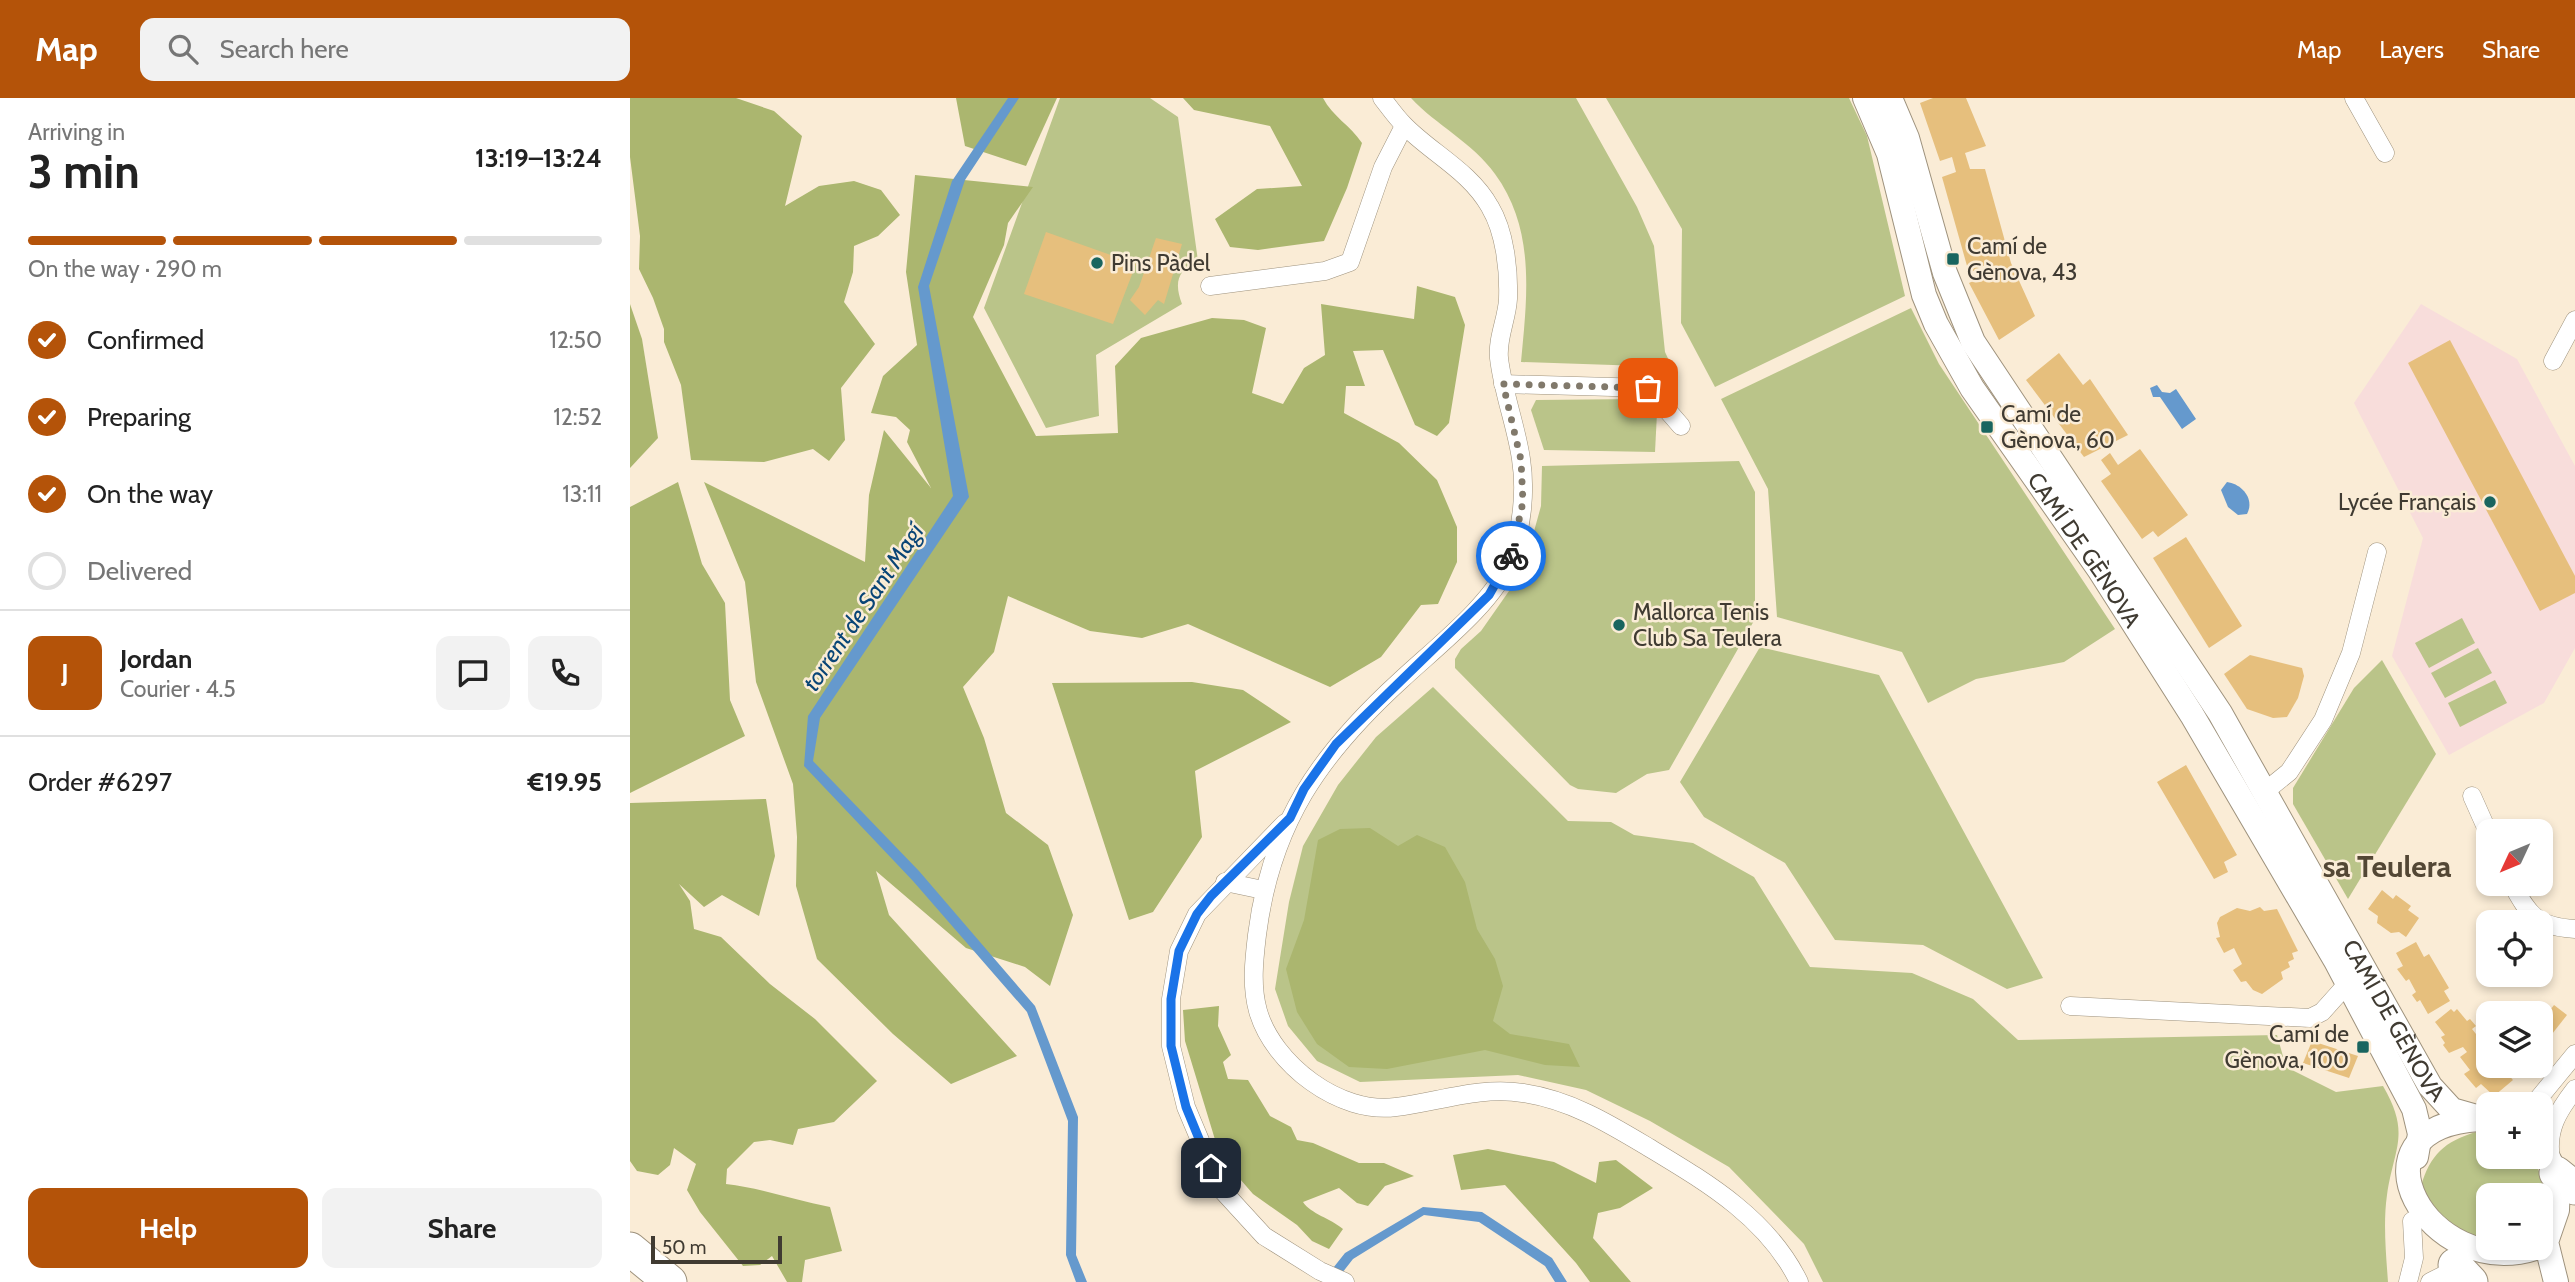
<!DOCTYPE html>
<html lang="en">
<head>
<meta charset="utf-8">
<style>
  body { margin:0; font-family:Cabin,sans-serif; background:#f2f2f2; color:#222; height:100vh; display:flex; flex-direction:column; font-size:26px; white-space:nowrap }
  * { box-sizing:border-box; margin:0 }
  p { font-size:23px; color:#767676 }
  .icon { flex:none; width:38px; height:38px; fill:none; stroke:currentColor; stroke-width:2; stroke-linecap:round; stroke-linejoin:round }
  .map { position:relative; flex:1; overflow:hidden }
  .drawer { display:flex; flex-direction:column; background:#fff; width:630px }
  .drawer>* { flex:none }
  .needle { width:46px; rotate:226deg }
  .controls { position:absolute; left:1846px; top:721px; display:grid; gap:14px }
  .controls a { display:grid; place-items:center; width:77px; height:77px; border-radius:14px; background:#fff; box-shadow:0 4px 10px #0003; font-size:35px }
  .scale { position:absolute; left:21px; bottom:18px; width:131px; box-sizing:border-box; padding-left:7px; border:4px solid #403b32; border-top:0; font-size:19px; line-height:24px; white-space:nowrap; color:#403b32; -webkit-text-stroke:5px #faecd6; paint-order:stroke }
  .pin { position:absolute; display:grid; place-items:center; width:60px; height:60px; color:#fff; margin:-30px; border-radius:14px; box-shadow:0 4px 10px #0006 }
  .courier { position:absolute; display:grid; place-items:center; width:70px; height:70px; margin:-35px; border:5px solid #1a73e8; border-radius:50%; background:#fff; color:#222; box-shadow:0 2px 9px #0007 }
  .overview em { font-style:normal; font-weight:700 }
  .overview div { display:flex; flex-direction:column-reverse }
  .overview { display:flex; align-items:center; justify-content:space-between; height:119px; padding:0 28px }
  h1 { font-size:46px; font-weight:700; line-height:52px }
  .bar { display:grid; grid-template-columns:repeat(4,1fr); gap:10px 7px; align-content:center; height:84px; padding:0 28px }
  .bar i { height:9px; border-radius:5px; background:#e0e0e0 }
  .bar .on { background:#b45309 }
  .bar p { grid-column:span 4 }
  .line { display:flex; align-items:center; gap:18px; padding:0 28px; border-top:2px solid #e0e0e0 }
  .line div { flex:1 }
  .round { display:grid; place-items:center; flex:none; width:74px; height:74px; border-radius:14px; background:#f2f2f2 }
  ol { padding:0 28px; list-style:none }
  li { display:flex; align-items:center; gap:21px; height:77px }
  li p { margin-inline-start:auto }
  li .icon { padding:7px; border-radius:50%; background:#b45309; color:#fff; stroke-width:4 }
  li:last-child { color:#767676 }
  li i { width:38px; height:38px; border:4px solid #e0e0e0; border-radius:50% }
  .button { display:flex; gap:14px; margin-top:auto; padding:14px 28px }
  .button a { flex:1; height:80px; border-radius:14px; background:#b45309; color:#fff; font-size:28px; font-weight:700; line-height:80px; text-align:center }
  .button a+a { background:#f2f2f2; color:#222 }
  header { display:flex; align-items:center; gap:42px; box-sizing:border-box; height:98px; padding:0 35px; background:#b45309; color:#fff }
  header strong { font-size:33px }
  nav { display:flex; gap:38px; margin-inline-start:auto; font-size:24px }
  .search { width:490px; height:63px; background:#f2f2f2; display:flex; align-items:center; gap:18px; box-sizing:border-box; padding:0 24px; border-radius:14px; color:#767676; font-size:26px }
  main { display:flex; flex:1; min-height:0 }
  .map>svg:first-child { display:block }
  .education { fill:#f8dddb }
  .green { fill:#bac489 }
  .forest { fill:#abb66f }
  .water { fill:#6599cd }
  .building { fill:#e6bf7d }
  .lines { fill:none; stroke-linecap:round; stroke-linejoin:round }
  .street-casing { stroke:#9e927d; stroke-width:19 }
  .secondary-casing { stroke:#9e927d; stroke-width:26 }
  .highway-casing { stroke:#9e927d; stroke-width:35 }
  .street { stroke:#fff; stroke-width:18 }
  .secondary { stroke:#fff; stroke-width:24 }
  .highway { stroke:#fff; stroke-width:33 }
  .done { stroke:#81796b; stroke-width:7; stroke-dasharray:0 12.6 }
  .route { stroke:#1a73e8; stroke-width:9 }
  .poi-dot { fill:#19655f; stroke:#faecd6; stroke-width:2.5 }
  .labels { text-anchor:middle; dominant-baseline:central; stroke-width:5; stroke-linejoin:round; paint-order:stroke }
  .poi-label { font-size:23px; fill:#403b32; stroke:#faecd6; text-anchor:start }
  .street-label { font-size:23px; fill:#403b32; stroke:#faecd6 }
  .water-label { font-size:24px; font-style:italic; fill:#094576; stroke:#faecd6 }
  .district-label { font-size:30px; font-weight:bold; fill:#534735; stroke:#faecd6 }
</style>
</head>
<body>
<header>
<strong>Map</strong>
<div class="search"><svg class="icon" aria-label="search" viewBox="0 0 24 24"><circle cx="10" cy="10" r="6"/><path d="M15 15l6 6"/></svg>Search here</div>
<nav><a>Map</a><a>Layers</a><a>Share</a></nav>
</header>
<main>
<section class="drawer">
<div class="overview"><div><h1>3 min</h1><p>Arriving in</p></div><em>13:19–13:24</em></div>
<div class="bar"><i class="on"></i><i class="on"></i><i class="on"></i><i></i><p>On the way · 290 m</p></div>
<ol>
<li><svg class="icon" aria-label="check" viewBox="0 0 24 24"><path d="M5 12l5 5 9-10"/></svg>Confirmed<p>12:50</p></li>
<li><svg class="icon" aria-label="check" viewBox="0 0 24 24"><path d="M5 12l5 5 9-10"/></svg>Preparing<p>12:52</p></li>
<li><svg class="icon" aria-label="check" viewBox="0 0 24 24"><path d="M5 12l5 5 9-10"/></svg>On the way<p>13:11</p></li>
<li><i></i>Delivered</li>
</ol>
<div class="line" style="height:126px"><b class="round" style="background:#b45309;color:#fff">J</b><div><b>Jordan</b><p>Courier · 4.5</p></div><a class="round"><svg class="icon" aria-label="chat" viewBox="0 0 24 24"><path d="M4 5h16v11H9l-5 4z"/></svg></a><a class="round"><svg class="icon" aria-label="phone" viewBox="0 0 24 24"><path d="M5 4h4l2 5-3 2q2 4 5 5l2-3 5 2v4C11 20 4 13 5 4z"/></svg></a></div>
<div class="line" style="height:91px"><div>Order #6297</div><b>€19.95</b></div>
<div class="button"><a>Help</a><a>Share</a></div>
</section>
<div class="map">
<svg width="1945" height="1184" viewBox="0 0 1945 1184">
  <rect width="100%" height="100%" fill="#faecd6"/>
  <polygon class="education" points="1791,206 1887,261 1945,368 1945,550 1914,605 1819,657 1762,558 1793,440 1724,305"/>
  <g class="green">
    <path d="M430 0H520L548 19 568 163C547 172 544 185 552 206L466 257 469 318 416 330 354 210Z"/>
    <path d="M781 0H946L1007 109 1024 148 1035 254 1042 269 891 264C897 200 906 132 865 76 843 45 806 27 781 0Z"/>
    <polygon points="976,0 1219,0 1237,38 1275,198 1085,289 1051,225 1052,131"/>
    <polygon points="1281,210 1309,266 1485,531 1434,564 1346,581 1298,605 1272,554 1147,519 1138,391 1091,301"/>
    <polygon points="1008,301 1027,315 1025,354 914,352 901,312 906,302"/>
    <polygon points="1109,363 1125,394 1125,521 1039,672 1017,676 986,695 948,691 940,687 825,570 825,561 831,551 851,533 893,473 911,408 912,368"/>
    <polygon points="1832,520 1845,545 1799,570 1785,545"/>
    <polygon points="1130,549 1249,577 1413,880 1377,891 1293,847 1205,842 1155,765 1074,719 1050,684"/>
    <polygon points="1848,550 1862,575 1815,600 1801,575"/>
    <polygon points="1752,562 1806,656 1718,801 1663,706 1663,690 1724,590"/>
    <polygon points="1865,582 1877,605 1830,629 1818,605"/>
    <path d="M803 589 938 723 981 724 1004 737 1063 745 1124 779 1180 869 1282 875 1343 901 1388 942 1647 937 1656 969 1706 994 1753 988C1781 1036 1764 1049 1757 1097 1753 1125 1756 1156 1758 1184H1193L1174 1146 1099 1069 1020 1023 956 992 888 977 730 984 687 963 658 928 645 891 659 804 673 748 708 687 746 639Z"/>
    <path d="M1846 1034 1858 1035V1059H1902C1913 1078 1917 1095 1911 1117V1097H1858V1150L1831 1153 1791 1088C1800 1057 1815 1043 1846 1034Z"/>
  </g>
  <g class="forest">
    <polygon points="0,0 106,0 144,13 172,38 155,108 189,88 224,83 251,92 270,117 248,138 224,148 223,174 214,204 245,246 211,290 215,342 199,363 183,351 134,364 61,362 51,287 34,244 34,231 23,200 9,171 10,138 0,59"/>
    <polygon points="326,0 427,0 396,68 335,48"/>
    <path d="M553 0H693C703 19 720 27 732 45L717 90 694 143 628 152 600 149 585 121 627 91 672 88 640 28 564 12Z"/>
    <polygon points="285,77 403,89 378,125 374,147 343,219 406,338 488,335 485,268 511,240 582,220 614,222 636,230 622,295 653,306 674,270 695,257 691,206 784,221 787,188 825,199 835,227 819,325 807,338 785,327 753,252 723,253 735,288 716,288 714,315 769,345 807,382 827,429 827,464 808,506 791,507 751,559 700,589 558,526 512,540 460,533 378,498 364,554 333,589 354,640 376,715 418,747 443,817 420,888 395,869 336,850 246,773 259,817 387,958 321,986 263,936 187,861 166,788 167,739 163,686 126,584 115,484 74,384 235,464 239,397 254,332 301,390 277,344 280,332 266,319 241,315 253,278 287,247 276,174"/>
    <polygon points="0,206 12,241 28,340 0,370"/>
    <polygon points="48,384 72,466 95,505 100,602 115,638 0,695 0,409"/>
    <polygon points="562,584 613,592 661,624 565,673 572,739 523,814 499,822 422,585"/>
    <path d="M136 701 145 758 129 818 92 797 74 809 49 786 60 803 64 831 91 839 140 886 185 921 247 983 204 1024 168 1031 163 1047 140 1042 124 1044 97 1071 96 1086C131 1090 164 1102 200 1109L212 1153 175 1162 172 1184H157L142 1158 130 1167 113 1168 70 1114 57 1092 66 1066 44 1050 40 1067 28 1077 7 1073 0 1063V705Z"/>
    <polygon points="740,730 768,748 787,737 815,749 835,784 847,831 865,861 873,888 863,923 880,936 939,946 950,969 915,967 855,952 757,971 719,969 687,946 667,914 656,871 674,822 688,742 710,731"/>
    <path d="M589 908 588 928 601 957 593 964 598 981 618 982 640 1018 661 1029 667 1042 683 1045 729 1065H754L784 1078 755 1088 738 1108 727 1105 709 1090 673 1104C681 1116 700 1120 713 1131L699 1151 682 1143 667 1127 623 1096 590 1058 555 943 553 912Z"/>
    <polygon points="858,1051 924,1064 966,1085 969,1064 986,1062 1023,1090 990,1110 968,1115 963,1140 1001,1184 960,1184 946,1165 875,1087 831,1092 823,1057"/>
  </g>
  <g class="water">
    <polygon points="378,0 389,0 335,82 299,188 339,399 190,620 183,663 289,773 405,908 448,1019 446,1157 457,1184 446,1184 436,1157 438,1023 397,914 283,783 174,668 178,618 323,398 288,189 322,83"/>
    <polygon points="1527,287 1532,294 1540,295 1546,291 1566,321 1552,331 1530,299 1523,299 1520,290"/>
    <path d="M1597 384C1612 386 1625 401 1617 416L1608 417 1598 409 1591 392Z"/>
    <polygon points="793,1109 852,1114 922,1160 937,1184 925,1184 915,1168 849,1124 794,1117 723,1161 705,1184 692,1184 715,1155"/>
  </g>
  <g class="building">
    <polygon points="1303,0 1336,0 1356,48 1335,55 1340,71 1355,71 1381,165 1405,218 1369,242 1339,185 1366,172 1361,164 1339,175 1312,79 1326,74 1322,59 1310,63 1290,5"/>
    <polygon points="416,134 506,166 483,226 394,196"/>
    <polygon points="526,140 552,146 534,206 528,202 515,217 500,202 509,189"/>
    <polygon points="1820,242 1945,478 1945,495 1910,513 1778,265"/>
    <polygon points="1429,255 1453,287 1460,281 1498,337 1454,359 1396,282"/>
    <polygon points="1510,351 1558,417 1528,439 1523,433 1512,441 1471,383 1481,376 1471,362 1480,355 1488,367"/>
    <polygon points="1556,439 1612,528 1579,550 1523,460"/>
    <polygon points="1620,557 1672,570 1674,578 1668,600 1657,619 1643,620 1617,611 1594,576"/>
    <polygon points="1556,667 1607,757 1594,764 1598,774 1584,781 1527,684"/>
    <polygon points="1752,792 1763,801 1766,797 1781,808 1778,812 1789,820 1776,839 1769,834 1761,835 1747,825 1748,818 1738,811"/>
    <polygon points="1630,809 1634,813 1647,811 1668,853 1662,855 1664,861 1658,864 1660,869 1651,874 1653,881 1632,896 1623,892 1616,883 1611,884 1603,872 1612,866 1604,850 1594,855 1586,840 1590,839 1587,825 1590,819 1607,810 1620,813"/>
    <polygon points="1786,844 1794,859 1799,856 1819,890 1814,893 1820,903 1798,916 1790,902 1787,904 1782,897 1786,894 1779,881 1776,883 1767,871 1773,868 1766,855"/>
    <polygon points="1924,907 1937,917 1911,950 1911,924"/>
    <polygon points="1821,911 1824,914 1827,911 1837,923 1840,921 1846,928 1842,931 1858,951 1858,968 1879,970 1875,973 1883,982 1864,998 1851,986 1846,990 1834,976 1840,972 1830,959 1837,954 1833,949 1819,955 1813,947 1815,945 1811,939 1815,937 1805,924"/>
    <polygon points="1682,943 1728,958 1719,980 1673,965"/>
  </g>
  <g class="lines">
    <g class="street-casing">
      <g id="street">
        <path d="M752 0C759 9 766 19 774 27 801 55 840 73 860 109 875 134 879 172 878 201 877 221 867 240 869 260 873 295 886 327 891 361 896 393 892 432 880 463 864 505 804 551 771 582 690 656 641 725 627 837 624 862 621 888 628 913 643 966 710 1017 766 1009 808 1004 850 988 893 995 940 1002 978 1025 1018 1049 1076 1084 1138 1120 1169 1184"/>
        <polyline points="1724,0 1755,55"/>
        <polyline points="580,188 695,173 720,164 753,69 774,28"/>
        <polyline points="1923,263 1945,222"/>
        <polyline points="873,286 1018,290 1051,328"/>
        <polyline points="1633,695 1659,674 1693,622 1721,555 1747,454"/>
        <polyline points="1842,698 1858,734"/>
        <polyline points="655,725 567,816 549,853 541,901 541,948 556,1009 590,1090 634,1138 690,1173 715,1184"/>
        <polyline points="595,784 633,792"/>
        <path d="M1882 786C1899 817 1907 829 1945 831"/>
        <polyline points="1440,908 1680,920 1692,914 1718,885"/>
        <polyline points="1904,1006 1945,956"/>
        <path d="M1921 1061C1916 1032 1928 1013 1945 991"/>
        <polyline points="1778,1184 1784,1160 1782,1123"/>
        <polyline points="1800,1184 1818,1175 1833,1174"/>
      </g>
    </g>
    <g class="secondary-casing">
      <g id="secondary">
        <path id="s1" d="M1235 0 1259 56 1294 197 1306 226 1342 290 1469 471 1562 617 1706 863 1784 1011 1790 1036 1786 1059"/>
        <path id="s2" d="M1260 0 1277 40 1315 175 1343 244 1590 615 1800 988 1822 1012 1850 1020"/>
        <path d="M1849 1021C1711 1030 1799 1184 1905 1150"/>
        <polyline points="1911,1047 1926,1075 1928,1086 1927,1112 1916,1144 1926,1184"/>
      </g>
    </g>
    <g class="highway-casing">
      <g id="highway">
        <polyline points="1926,1075 1945,1090"/>
        <polyline points="0,1151 40,1184"/>
        <polyline points="1825,1167 1841,1184"/>
      </g>
    </g>
    <use href="#street" class="street"/>
    <use href="#secondary" class="secondary"/>
    <use href="#highway" class="highway"/>
  </g>
  <g class="lines">
    <polyline class="done" points="881,458 893,404 891,362 873,286 1018,290"/>
    <polyline class="route" points="581,1070 556,1009 541,948 541,901 549,853 567,816 581,798 660,720 674,691 706,646 859,497 881,458"/>
  </g>
  <g class="poi-dot">
    <rect x="1316" y="154" width="14" height="14" rx="3.5"/>
    <circle cx="467" cy="165" r="7"/>
    <rect x="1350" y="322" width="14" height="14" rx="3.5"/>
    <circle cx="1860" cy="404" r="7"/>
    <circle cx="989" cy="527" r="7"/>
    <rect x="1726" y="942" width="14" height="14" rx="3.5"/>
  </g>
  <g class="labels">
    <g class="poi-label">
      <text x="1337" y="148">Camí de<tspan x="1337" dy="26">Gènova, 43</tspan></text>
      <text x="481" y="165">Pins Pàdel</text>
      <text x="1371" y="316">Camí de<tspan x="1371" dy="26">Gènova, 60</tspan></text>
      <text x="1846" y="404" text-anchor="end">Lycée Français</text>
      <text x="1003" y="514">Mallorca Tenis<tspan x="1003" dy="26">Club Sa Teulera</tspan></text>
      <text x="1719" y="936" text-anchor="end">Camí de<tspan x="1719" dy="26">Gènova, 100</tspan></text>
    </g>
    <g class="street-label">
      <text stroke="none"><textPath href="#s1" startOffset="508">CAMÍ DE GÈNOVA</textPath></text>
      <text stroke="none"><textPath href="#s2" startOffset="1057">CAMÍ DE GÈNOVA</textPath></text>
    </g>
    <g class="water-label">
      <text transform="translate(233 509) rotate(-56)">torrent de Sant Magí</text>
    </g>
    <g class="district-label">
      <text x="1757" y="768">sa Teulera</text>
    </g>
  </g>
</svg>
<div class="controls">
<a><svg class="needle" viewBox="-14 -14 28 28"><path d="M0-13l5 13h-10z" fill="#e53935"/><path d="M0 13l5-13h-10z" fill="#767676"/></svg></a>
<a><svg class="icon" aria-label="locate" viewBox="0 0 24 24"><circle cx="12" cy="12" r="6"/><path d="M12 2v4M12 18v4M2 12h4M18 12h4"/></svg></a>
<a><svg class="icon" aria-label="layers" viewBox="0 0 24 24"><path d="M12 4l9 5-9 5-9-5zM3 14l9 5 9-5"/></svg></a>
<a>+</a>
<a>−</a>
</div>
<div class="scale">50 m</div>
<div class="pin" style="left:1018px;top:290px;background:#ea580c"><svg class="icon" aria-label="bag" viewBox="0 0 24 24"><path d="M5 8h14l-1 12H6zM9 8a3 3 0 0 1 6 0"/></svg></div>
<div class="pin" style="left:581px;top:1070px;background:#1f2937"><svg class="icon" aria-label="home" viewBox="0 0 24 24"><path d="M3 11l9-7 9 7M6 9v11h12V9"/></svg></div>
<div class="courier" style="left:881px;top:458px"><svg class="icon" aria-label="bike" viewBox="0 0 24 24"><circle cx="6" cy="16" r="4"/><circle cx="18" cy="16" r="4"/><path d="M6 16l4-8h5l3 8M10 8l3 8H6M13 5h3"/></svg></div>
</div>
</main>
</body>
</html>
